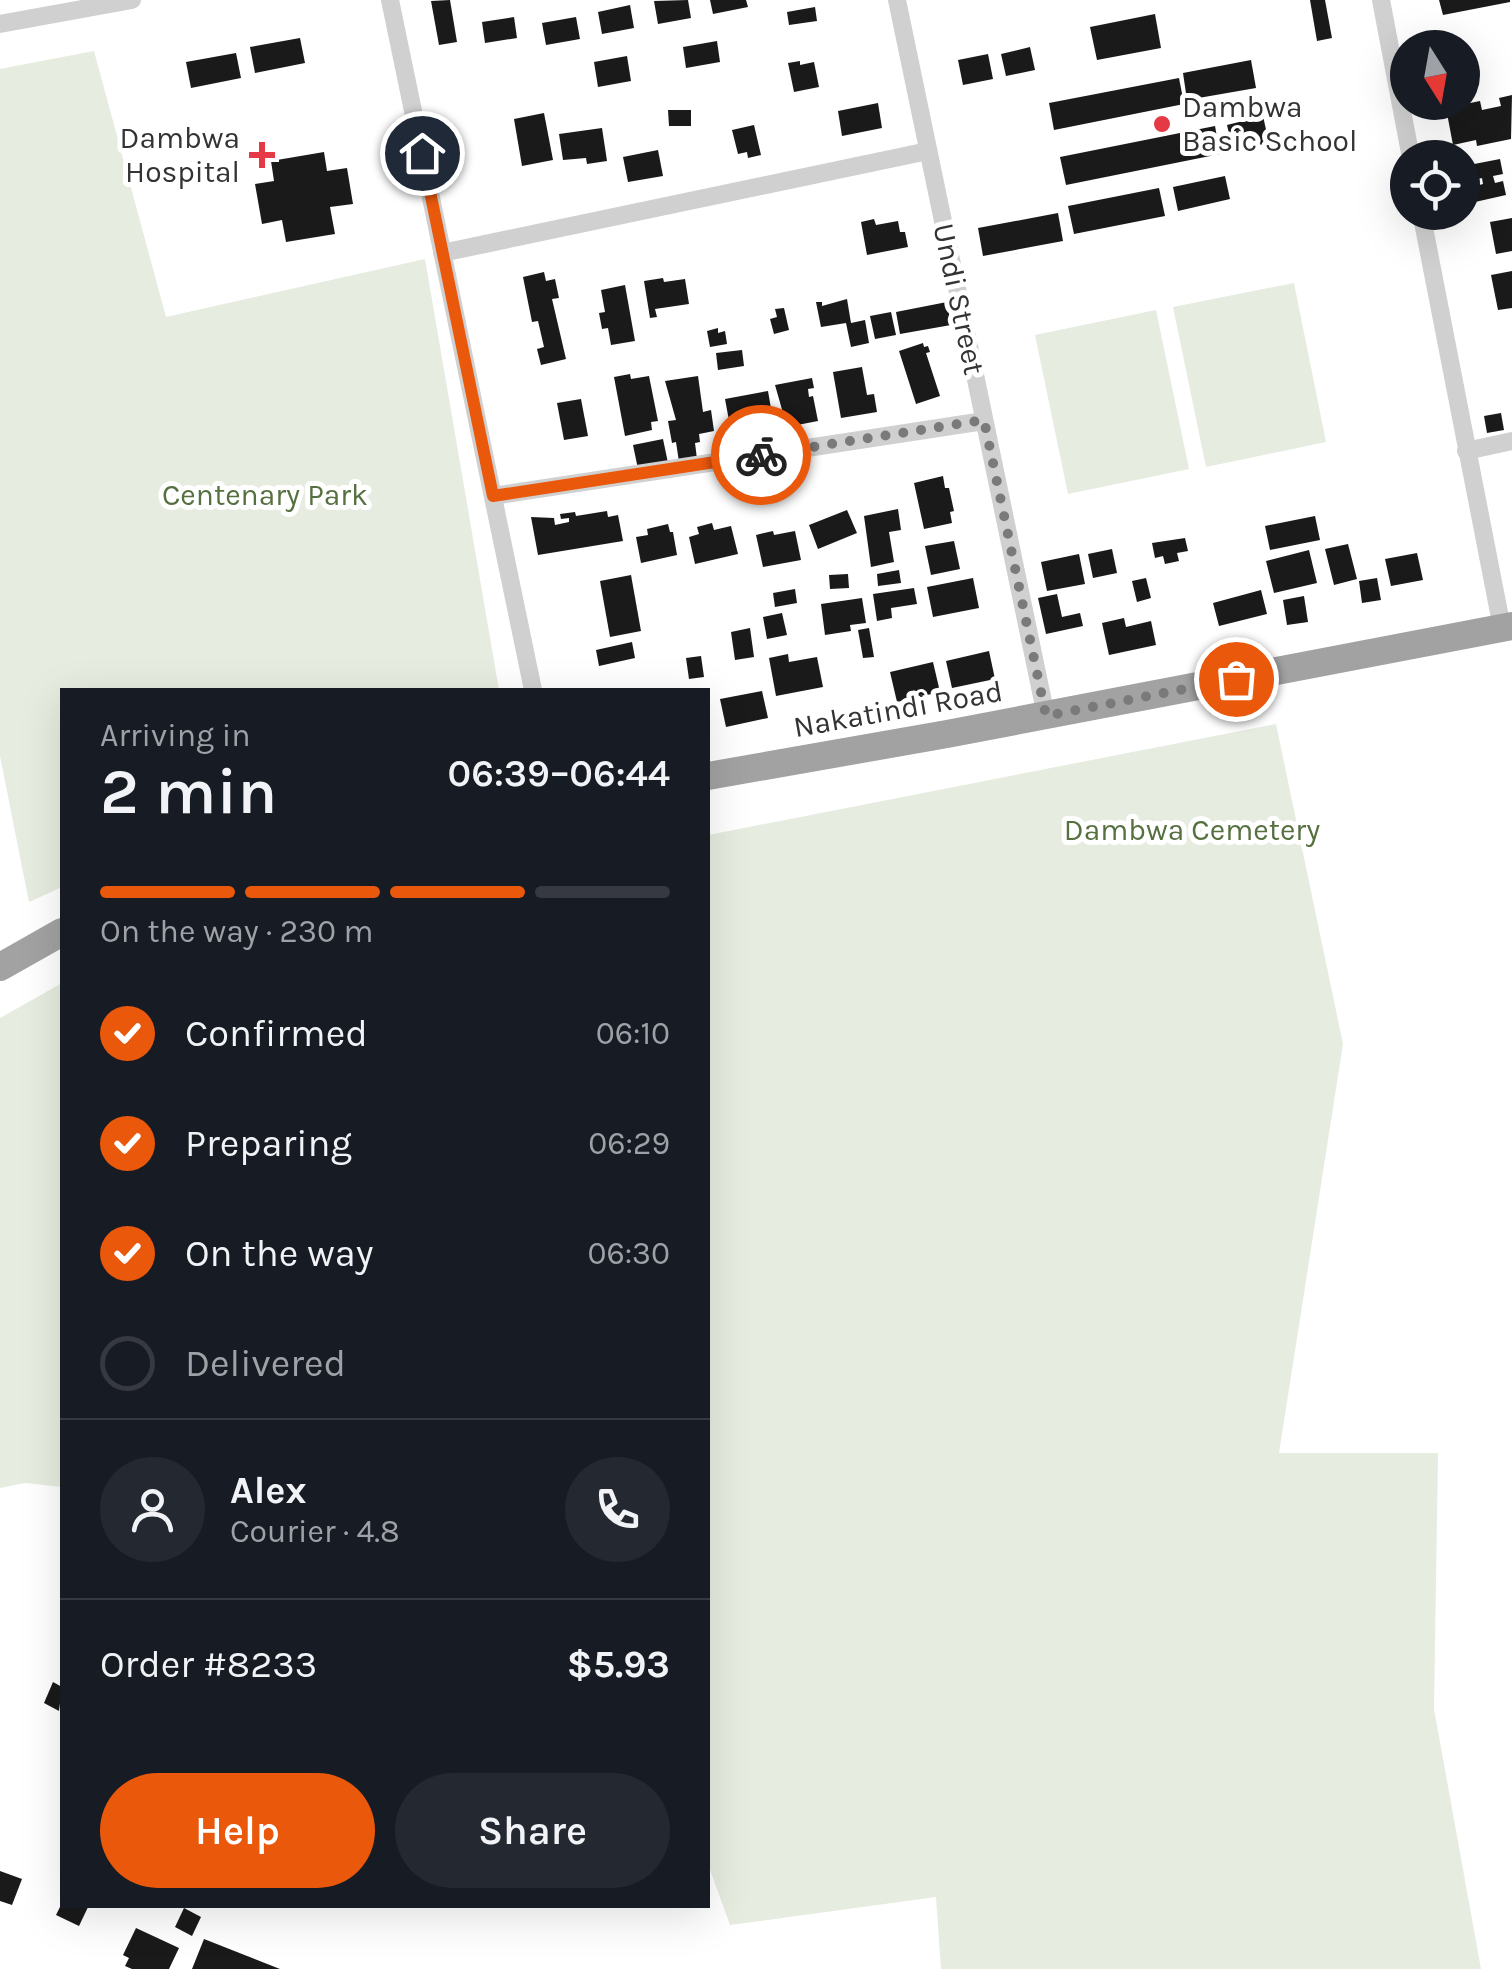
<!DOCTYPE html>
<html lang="en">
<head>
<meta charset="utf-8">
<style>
  body { margin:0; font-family:Karla,sans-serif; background:#242831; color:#f1f3f6; height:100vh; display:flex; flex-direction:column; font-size:38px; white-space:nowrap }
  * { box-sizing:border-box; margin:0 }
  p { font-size:32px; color:#9ea1a6 }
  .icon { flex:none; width:55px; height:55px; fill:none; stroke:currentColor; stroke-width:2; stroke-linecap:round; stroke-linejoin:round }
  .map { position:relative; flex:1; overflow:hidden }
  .sheet { position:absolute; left:60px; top:688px; width:650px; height:1220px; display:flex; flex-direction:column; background:#171b24; border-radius:0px; box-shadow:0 10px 40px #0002 }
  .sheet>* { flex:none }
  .needle { width:65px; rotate:169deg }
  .tools { position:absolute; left:1390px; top:30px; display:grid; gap:20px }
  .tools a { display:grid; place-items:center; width:90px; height:90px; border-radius:50%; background:#171b24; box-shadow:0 10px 40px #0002; font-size:50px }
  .pin { position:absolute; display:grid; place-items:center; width:85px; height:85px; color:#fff; margin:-42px; border:5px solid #fff; border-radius:50%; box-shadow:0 2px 10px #0007 }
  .courier { position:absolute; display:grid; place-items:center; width:100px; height:100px; margin:-50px; border:8px solid #ea580c; border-radius:50%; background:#fff; color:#222; box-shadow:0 2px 12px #0007 }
  .head em { font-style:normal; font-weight:600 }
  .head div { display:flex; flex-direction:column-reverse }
  .head { display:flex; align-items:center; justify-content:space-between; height:170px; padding:0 40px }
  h1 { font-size:65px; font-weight:600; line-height:75px }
  .bar { display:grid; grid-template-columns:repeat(4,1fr); gap:15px 10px; align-content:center; height:120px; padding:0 40px }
  .bar i { height:12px; border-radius:8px; background:#363941 }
  .bar .on { background:#ea580c }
  .bar p { grid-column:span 4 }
  .line { display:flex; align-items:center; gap:25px; padding:0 40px; border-top:2px solid #363941 }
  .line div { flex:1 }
  .round { display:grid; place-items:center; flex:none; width:105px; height:105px; border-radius:52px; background:#242831 }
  ol { padding:0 40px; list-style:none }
  li { display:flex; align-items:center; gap:30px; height:110px }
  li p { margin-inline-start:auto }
  li .icon { padding:10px; border-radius:50%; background:#ea580c; color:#fff; stroke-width:4 }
  li:last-child { color:#9ea1a6 }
  li i { width:55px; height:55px; border:5px solid #363941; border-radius:50% }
  .cta { display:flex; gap:20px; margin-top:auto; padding:20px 40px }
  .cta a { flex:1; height:115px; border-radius:60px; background:#ea580c; color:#fff; font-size:40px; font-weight:600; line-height:115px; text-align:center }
  .cta a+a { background:#242831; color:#f1f3f6 }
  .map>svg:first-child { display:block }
  .green { fill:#e6ecdf }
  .building { fill:#1a1a1a }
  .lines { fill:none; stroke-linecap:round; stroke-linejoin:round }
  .minor { stroke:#d0d0d0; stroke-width:18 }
  .trunk { stroke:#a2a2a2; stroke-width:28 }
  .done { stroke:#7a7a7a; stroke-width:10; stroke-dasharray:0 18 }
  .route { stroke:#ea580c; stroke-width:12 }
  .poi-dot { fill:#e63946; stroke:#fff; stroke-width:4 }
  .labels { text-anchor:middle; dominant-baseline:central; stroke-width:10; stroke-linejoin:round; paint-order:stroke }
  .poi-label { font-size:30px; fill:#333; stroke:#fff; text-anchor:start }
  .street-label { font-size:30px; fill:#333; stroke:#fff }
  .park-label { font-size:30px; fill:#56703f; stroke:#fff }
</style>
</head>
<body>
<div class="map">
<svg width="1512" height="1969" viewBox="0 0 1512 1969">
  <rect width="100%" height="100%" fill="#fff"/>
  <g class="green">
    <polygon points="94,51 166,317 425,259 499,690 62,690 62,887 29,902 0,756 0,69"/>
    <polygon points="1294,283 1326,442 1206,467 1173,307"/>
    <polygon points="1156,310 1189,469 1068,494 1035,335"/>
    <polygon points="1276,724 1343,1044 1279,1453 1438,1453 1434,1709 1481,1969 941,1969 936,1897 730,1925 708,1864 708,835"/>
    <polygon points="62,983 62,1487 25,1483 0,1488 0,1018"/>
  </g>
  <g class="building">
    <polygon points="450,0 457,42 439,45 431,1"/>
    <polygon points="688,0 691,18 658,24 654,1"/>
    <polygon points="710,0 746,0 748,7 713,14"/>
    <polygon points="1310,0 1325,0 1332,38 1317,41"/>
    <polygon points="1439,0 1510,0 1510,2 1443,15"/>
    <polygon points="630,5 634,28 602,34 598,12"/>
    <polygon points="815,7 817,21 789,25 787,12"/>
    <polygon points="1155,14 1161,48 1097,60 1090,27"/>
    <polygon points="514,17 517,38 485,43 482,22"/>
    <polygon points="576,17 580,39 546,45 542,23"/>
    <polygon points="300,38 305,63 255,73 250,47"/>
    <polygon points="717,41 720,62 686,68 683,47"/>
    <polygon points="1464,43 1473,89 1462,91 1462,48 1450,46"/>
    <polygon points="1030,47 1035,70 1006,76 1001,54"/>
    <polygon points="236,53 241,78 191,88 186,62"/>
    <polygon points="988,54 993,79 963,85 958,60"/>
    <polygon points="627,56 631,81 598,87 594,62"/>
    <polygon points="1251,60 1256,88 1187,100 1183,73"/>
    <polygon points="800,61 800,65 814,62 819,87 794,92 788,63"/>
    <polygon points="1179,78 1184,104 1054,130 1049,103"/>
    <polygon points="1512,95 1511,139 1477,146 1476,140 1453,145 1446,108 1480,101 1482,110 1501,106 1499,98"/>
    <polygon points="878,103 882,128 842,136 838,111"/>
    <polygon points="668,110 691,110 691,126 669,126"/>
    <polygon points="544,113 553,160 522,166 514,119"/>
    <polygon points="1263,116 1269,143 1233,151 1227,125"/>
    <polygon points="754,125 761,155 748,158 747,152 738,154 732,130"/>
    <polygon points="1215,126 1220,154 1066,185 1060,157"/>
    <polygon points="602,128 607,161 587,164 586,158 563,160 559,134"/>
    <polygon points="658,150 663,176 628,182 623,157"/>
    <polygon points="324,152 327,171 347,168 353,204 330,207 335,234 286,242 282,220 262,224 255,184 274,181 271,161"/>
    <polygon points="1500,159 1503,174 1493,176 1495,183 1503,181 1506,195 1475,202 1472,187 1483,184 1482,178 1473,180 1469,165"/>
    <polygon points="1225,176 1230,199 1178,211 1173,187"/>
    <polygon points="1159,188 1165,216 1074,234 1068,206"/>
    <polygon points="1058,213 1063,241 983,256 978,228"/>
    <polygon points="1512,218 1512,251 1496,254 1490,222"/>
    <polygon points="874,219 876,225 898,221 900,232 905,232 908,247 867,255 861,222"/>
    <polygon points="1512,271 1512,308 1498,310 1491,275"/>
    <polygon points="544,272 546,281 555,279 559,298 552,299 566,359 541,365 537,349 544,347 538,321 532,322 523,277"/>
    <polygon points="663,278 664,282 685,279 689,304 655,309 657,317 650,318 644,281"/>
    <polygon points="625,285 635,341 611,345 608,328 602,329 599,313 605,312 601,290"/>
    <polygon points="847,299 851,323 865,320 869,343 851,347 846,323 821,327 816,302 822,302 822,306"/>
    <polygon points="947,302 951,325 900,334 896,312"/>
    <polygon points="784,308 789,330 774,334 770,319 777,317 775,309"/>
    <polygon points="891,312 896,335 875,339 870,316"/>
    <polygon points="718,328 718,333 725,331 727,344 710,347 707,331"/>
    <polygon points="923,343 924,347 928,346 930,352 926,353 940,396 916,404 899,351"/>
    <polygon points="742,350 744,366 718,370 716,353"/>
    <polygon points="862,367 867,395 874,394 877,412 841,418 833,372"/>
    <polygon points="630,374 631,379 649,376 658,421 651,422 652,430 625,436 614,377"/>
    <polygon points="698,376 703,412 711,410 714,431 699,434 700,442 695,443 697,459 679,462 676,442 672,443 668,421 676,420 665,381"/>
    <polygon points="812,378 814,388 808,389 809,397 813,396 818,421 787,427 775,385"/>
    <polygon points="768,391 774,426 750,431 751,439 733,442 725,399"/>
    <polygon points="581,399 588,436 564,440 557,403"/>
    <polygon points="1501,413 1504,430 1487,433 1484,416"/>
    <polygon points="663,439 668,463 638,469 633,445"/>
    <polygon points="943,476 945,488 949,488 954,511 950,512 952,523 924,529 914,483"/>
    <polygon points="898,509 901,530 889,532 894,562 871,567 864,516"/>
    <polygon points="847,510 857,533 818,549 809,525"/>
    <polygon points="607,511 608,517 618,515 623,541 538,555 531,517 554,518 555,525 569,522 569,518 561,519 560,514 575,512 576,516"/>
    <polygon points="1315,516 1320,540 1270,550 1265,526"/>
    <polygon points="712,523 714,530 731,526 738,554 695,564 689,537 699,534 697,527"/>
    <polygon points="668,524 670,532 673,532 677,555 641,563 636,537 648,535 647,529"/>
    <polygon points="773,531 774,535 795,531 801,560 763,567 756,535"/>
    <polygon points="1185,538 1188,551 1177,553 1179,561 1165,564 1163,556 1155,558 1152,543"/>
    <polygon points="954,541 960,569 931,575 925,546"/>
    <polygon points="1348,544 1357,579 1334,585 1325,549"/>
    <polygon points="1112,549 1117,573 1093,578 1088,554"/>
    <polygon points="1309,550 1317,583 1274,593 1266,561"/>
    <polygon points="1417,553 1423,580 1391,586 1385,559"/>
    <polygon points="1079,554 1085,584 1047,591 1041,562"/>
    <polygon points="899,570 901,583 878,586 877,574"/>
    <polygon points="848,574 849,588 830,589 829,575"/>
    <polygon points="631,575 641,631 610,637 600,581"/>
    <polygon points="973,578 979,608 933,617 927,587"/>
    <polygon points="1146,578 1151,598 1137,602 1132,581"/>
    <polygon points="1377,578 1381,600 1362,603 1359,581"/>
    <polygon points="914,588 917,604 891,608 892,618 877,621 873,594"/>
    <polygon points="795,589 797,603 775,607 773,593"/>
    <polygon points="1261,590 1267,614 1219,626 1213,603"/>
    <polygon points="1057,594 1062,617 1080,613 1083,626 1046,634 1038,598"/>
    <polygon points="1304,596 1308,622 1287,625 1283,600"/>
    <polygon points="862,598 866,623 850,625 851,631 825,635 821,604"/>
    <polygon points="782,613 787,635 767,639 763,617"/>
    <polygon points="1124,618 1126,627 1151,621 1156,645 1109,655 1102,623"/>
    <polygon points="750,628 754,657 735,660 731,632"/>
    <polygon points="869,628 874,657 863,658 858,630"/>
    <polygon points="632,642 635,658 599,666 596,650"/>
    <polygon points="989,651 995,679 952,688 946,661"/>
    <polygon points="788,654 789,662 817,657 823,687 776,696 769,658"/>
    <polygon points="701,656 704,677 689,679 686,658"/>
    <polygon points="933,662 940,692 897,702 890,672"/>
    <polygon points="762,691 768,718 726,727 720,699"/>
    <polygon points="53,1682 62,1687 59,1711 44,1703"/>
    <polygon points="0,1871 22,1879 12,1905 0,1901"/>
    <polygon points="61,1905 89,1905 79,1926 56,1915"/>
    <polygon points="184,1908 201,1917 192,1936 175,1927"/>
    <polygon points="136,1928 179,1948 169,1969 132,1969 125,1966 129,1958 123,1955"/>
    <polygon points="204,1939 280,1969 192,1969"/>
  </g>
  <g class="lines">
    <g class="minor">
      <polyline points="390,0 533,690"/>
      <polyline points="897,0 1046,716"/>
      <polyline points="1381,0 1411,158"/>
      <polyline points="0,24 132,0"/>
      <polyline points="1421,212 1502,628"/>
      <polyline points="442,253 928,151"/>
      <polyline points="1466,451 1512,441"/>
      <polyline points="493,496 984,421"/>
    </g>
    <g class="trunk">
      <polyline points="708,776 947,734 1512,626"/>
      <polyline points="0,967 62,932"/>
    </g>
  </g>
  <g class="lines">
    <polyline class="done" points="761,455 984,420 1046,716 1236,679"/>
    <polyline class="route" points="422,153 493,496 761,455"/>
  </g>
  <g class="poi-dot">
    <circle cx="1162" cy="124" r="10"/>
    <path d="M257 140h10v10h10v10h-10v10h-10v-10h-10v-10h10z"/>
  </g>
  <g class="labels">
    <g class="poi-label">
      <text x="1182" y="107">Dambwa<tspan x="1182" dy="34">Basic School</tspan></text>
      <text x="240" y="138" text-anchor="end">Dambwa<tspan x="240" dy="34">Hospital</tspan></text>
    </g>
    <g class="street-label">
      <text transform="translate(959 299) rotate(78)">Undi Street</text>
      <text transform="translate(898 709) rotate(-10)">Nakatindi Road</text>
    </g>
    <g class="park-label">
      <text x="265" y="495">Centenary Park</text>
      <text x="1192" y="830">Dambwa Cemetery</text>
    </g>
  </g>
</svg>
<div class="tools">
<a><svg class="needle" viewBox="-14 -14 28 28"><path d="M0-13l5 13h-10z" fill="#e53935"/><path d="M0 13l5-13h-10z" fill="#9ea1a6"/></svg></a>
<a><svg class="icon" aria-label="locate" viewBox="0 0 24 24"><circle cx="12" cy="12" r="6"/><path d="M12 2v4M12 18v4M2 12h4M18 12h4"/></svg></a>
</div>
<div class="pin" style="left:1236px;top:679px;background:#ea580c"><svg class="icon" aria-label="bag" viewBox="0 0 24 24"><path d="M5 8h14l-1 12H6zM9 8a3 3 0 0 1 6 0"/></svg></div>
<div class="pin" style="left:422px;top:153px;background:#1f2937"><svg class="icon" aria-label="home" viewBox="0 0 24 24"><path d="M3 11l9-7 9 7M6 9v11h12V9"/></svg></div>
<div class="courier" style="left:761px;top:455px"><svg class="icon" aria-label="bike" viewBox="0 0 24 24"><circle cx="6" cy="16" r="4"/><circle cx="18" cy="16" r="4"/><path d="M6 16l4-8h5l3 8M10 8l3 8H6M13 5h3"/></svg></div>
<section class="sheet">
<div class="head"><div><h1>2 min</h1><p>Arriving in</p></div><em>06:39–06:44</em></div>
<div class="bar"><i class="on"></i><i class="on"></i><i class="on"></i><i></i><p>On the way · 230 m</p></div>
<ol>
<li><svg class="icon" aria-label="check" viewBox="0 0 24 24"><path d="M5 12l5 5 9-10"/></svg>Confirmed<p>06:10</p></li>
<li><svg class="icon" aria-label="check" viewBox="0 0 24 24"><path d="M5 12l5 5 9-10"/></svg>Preparing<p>06:29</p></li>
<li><svg class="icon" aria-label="check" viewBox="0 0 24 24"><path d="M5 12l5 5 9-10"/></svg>On the way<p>06:30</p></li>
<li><i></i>Delivered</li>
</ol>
<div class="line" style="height:180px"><a class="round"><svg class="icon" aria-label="person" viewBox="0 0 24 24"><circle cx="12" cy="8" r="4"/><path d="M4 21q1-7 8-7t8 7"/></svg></a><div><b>Alex</b><p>Courier · 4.8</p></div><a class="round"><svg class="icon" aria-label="phone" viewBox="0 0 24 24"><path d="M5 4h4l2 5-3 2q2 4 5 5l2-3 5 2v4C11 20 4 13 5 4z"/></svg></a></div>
<div class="line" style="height:130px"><div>Order #8233</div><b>$5.93</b></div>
<div class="cta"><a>Help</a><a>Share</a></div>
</section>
</div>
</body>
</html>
